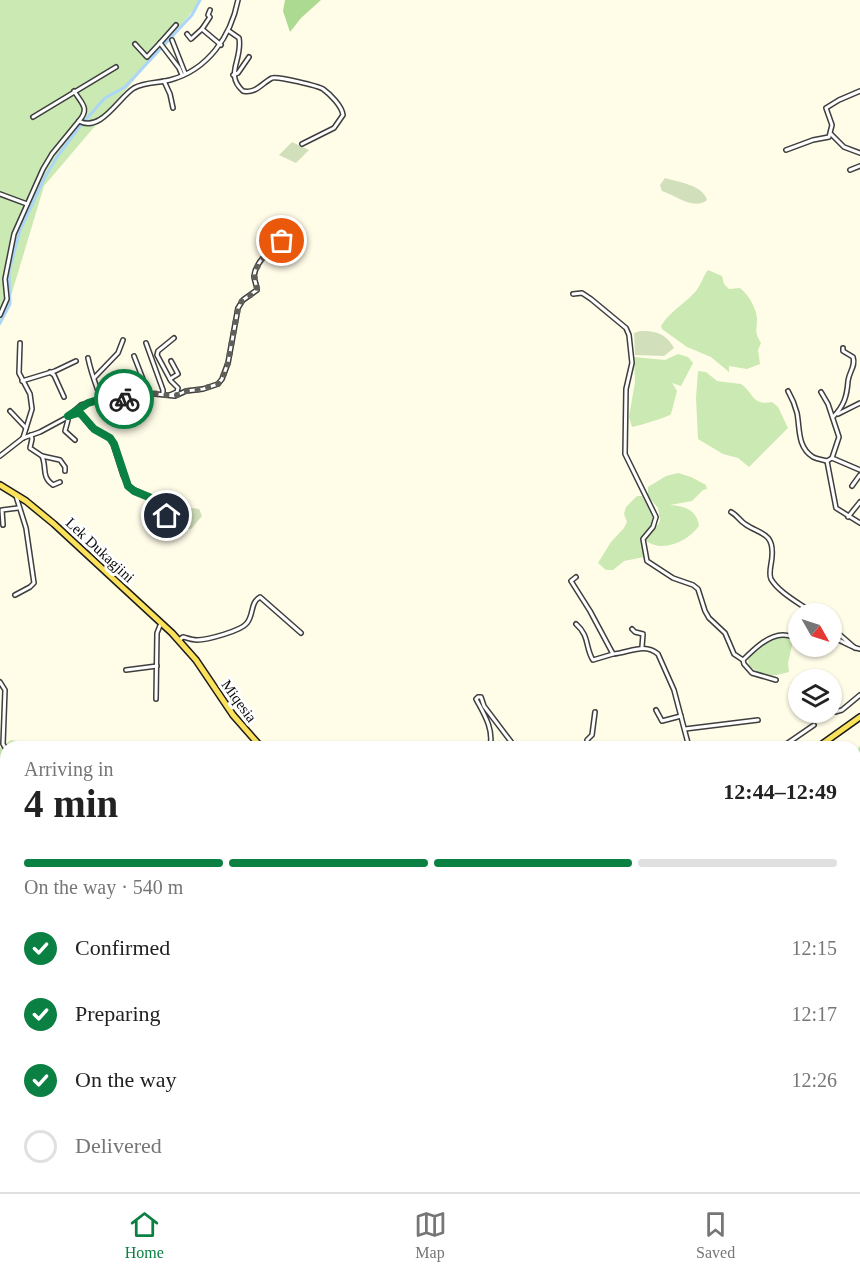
<!DOCTYPE html>
<html lang="en">
<head>
<meta charset="utf-8">
<style>
  body { margin:0; font-family:Georgia,serif; background:#f2f2f2; color:#222; height:100vh; display:flex; flex-direction:column; font-size:22px; white-space:nowrap }
  * { box-sizing:border-box; margin:0 }
  p { font-size:20px; color:#767676 }
  .icon { flex:none; width:33px; height:33px; fill:none; stroke:currentColor; stroke-width:2; stroke-linecap:round; stroke-linejoin:round }
  .map { position:relative; flex:1; overflow:hidden }
  .panel { position:absolute; left:0px; top:741px; width:861px; height:452px; display:flex; flex-direction:column; background:#fff; border-radius:18px 18px 0 0; box-shadow:0 2px 4px #0004 }
  .panel>* { flex:none }
  .needle { width:39px; rotate:129deg }
  .tools { position:absolute; left:788px; top:603px; display:grid; gap:12px }
  .tools a { display:grid; place-items:center; width:54px; height:54px; border-radius:50%; background:#fff; box-shadow:0 2px 4px #0004; font-size:30px }
  .pin { position:absolute; display:grid; place-items:center; width:51px; height:51px; color:#fff; margin:-26px; border:3px solid #fff; border-radius:50%; box-shadow:0 2px 6px #0007 }
  .courier { position:absolute; display:grid; place-items:center; width:60px; height:60px; margin:-30px; border:4px solid #0b8043; border-radius:50%; background:#fff; color:#222; box-shadow:0 2px 8px #0007 }
  .headline em { font-style:normal; font-weight:600 }
  .headline div { display:flex; flex-direction:column-reverse }
  .headline { display:flex; align-items:center; justify-content:space-between; height:102px; padding:0 24px }
  h1 { font-size:39px; font-weight:600; line-height:45px }
  .bar { display:grid; grid-template-columns:repeat(4,1fr); gap:9px 6px; align-content:center; height:72px; padding:0 24px }
  .bar i { height:8px; border-radius:4px; background:#e0e0e0 }
  .bar .current { background:#0b8043 }
  .bar p { grid-column:span 4 }
  ol { padding:0 24px; list-style:none }
  li { display:flex; align-items:center; gap:18px; height:66px }
  li p { margin-inline-start:auto }
  li .icon { padding:6px; border-radius:50%; background:#0b8043; color:#fff; stroke-width:4 }
  li:last-child { color:#767676 }
  li i { width:33px; height:33px; border:3px solid #e0e0e0; border-radius:50% }
  .tabs { display:flex; justify-content:space-around; align-items:center; height:84px; border-top:2px solid #e0e0e0; background:#fff; font-size:16px; color:#767676 }
  .tabs a { display:grid; justify-items:center; gap:3px }
  .tabs .current { color:#0b8043 }
  .map>svg:first-child { display:block }
  .green { fill:#cbe9b2 }
  .forest { fill:#adda91 }
  .cemetery { fill:#d1e0bb }
  .water { fill:#acd6f7; stroke:#3185d0; stroke-width:1.5 }
  .lines { fill:none; stroke-linecap:round; stroke-linejoin:round }
  .canal { stroke:#acd6f7; stroke-width:3 }
  .street-casing { stroke:#3e3e3e; stroke-width:6 }
  .primary-casing { stroke:#1c1c1c; stroke-width:8 }
  .street { stroke:#fff; stroke-width:3 }
  .primary { stroke:#fce15b; stroke-width:5 }
  .done { stroke:#605f58; stroke-width:6; stroke-dasharray:0 10.8 }
  .route { stroke:#0b8043; stroke-width:8 }
  .labels { text-anchor:middle; dominant-baseline:central; stroke-width:6; stroke-linejoin:round; paint-order:stroke }
  .street-label { font-size:15px; fill:#0b0b0b; stroke:#fff }
</style>
</head>
<body>
<div class="map">
<svg width="860" height="1192" viewBox="0 0 860 1192">
  <rect width="100%" height="100%" fill="#fffce8"/>
  <g class="green">
    <polygon points="0,0 202,0 44,186 5,316 0,326"/>
    <path d="M708 270 722 276 724 284 729 289 740 288C748 294 757 309 757 319 757 331 754 331 761 343L758 350 760 364 747 369 729 366V372L711 357 687 347 662 329 661 326C670 311 685 304 696 291 701 285 703 276 708 270Z"/>
    <path d="M678 354 688 357 693 363 681 386 672 383 677 391 671 414C668 417 638 426 632 427L629 417 635 382 634 357 665 360Z"/>
    <path d="M698 371 706 372 717 381 741 384C754 393 752 406 772 402L778 407 788 428 749 467 738 458 723 454 698 439 696 398Z"/>
    <path d="M678 473 691 477 706 485 707 489 703 490 692 501 670 505C685 506 697 510 699 526 688 541 662 554 645 540L659 523 660 520 658 508 648 496V487L666 476Z"/>
    <polygon points="637,496 642,496 653,517 650,528 641,538 644,557 624,561 613,570 606,570 598,563 611,542 624,528 627,522 624,514 626,507"/>
    <path d="M782 637 793 641 788 663 789 672C770 677 765 678 749 666L748 660C753 650 771 640 782 637Z"/>
    <polygon points="11,740 47,747 6,747 6,1186 855,1186 855,752 860,746 860,1192 0,1192 0,748"/>
  </g>
  <polygon class="forest" points="285,0 321,0 301,18 290,32 283,11"/>
  <g class="cemetery">
    <polygon points="292,142 309,150 296,163 279,155"/>
    <path d="M665 178C678 182 703 185 707 200 694 211 675 195 662 191L660 185Z"/>
    <path d="M640 331C656 331 665 333 674 348L664 356 635 355 634 333Z"/>
    <polygon points="184,507 199,509 202,516 191,529 183,529 182,532 177,531 166,519 169,511"/>
  </g>
  <g class="water">
    <polygon points="860,853 860,915 855,925 855,855"/>
    <polygon points="855,974 860,976 860,1028 855,1026"/>
    <polygon points="6,1149 6,1186 23,1187 24,1192 0,1192 0,1151"/>
  </g>
  <g class="lines">
    <polyline class="canal" points="0,323 10,304 9,272 20,230 45,177 57,157 80,126 105,98 125,87 192,15 200,0"/>
    <g class="street-casing">
      <g id="street">
        <polyline points="176,25 160,43 179,68 182,75"/>
        <polyline points="202,29 221,45"/>
        <path d="M229 31 239 38C243 60 224 74 243 91 256 94 262 83 272 78 278 76 318 86 323 89 330 94 342 106 343 115L334 128 302 144"/>
        <polyline points="187,34 191,39 202,29 210,17 208,15 210,10"/>
        <polyline points="172,40 185,73"/>
        <polyline points="135,44 147,57 160,43"/>
        <polyline points="233,75 238,73 249,57"/>
        <polyline points="164,81 170,94 173,108"/>
        <path d="M74 91C82 104 90 108 79 121"/>
        <polyline points="33,117 116,67"/>
        <polyline points="831,134 844,147 860,153"/>
        <polyline points="786,150 813,140 829,137 832,125 826,108 839,100 860,91"/>
        <polyline points="850,170 860,166"/>
        <polyline points="0,194 27,204"/>
        <polyline points="573,294 582,293 591,299 626,328 629,335 632,363 626,389 625,454 656,517 653,527 643,539 647,561 673,578 693,585 698,589 705,611 709,618 725,633 734,654 743,660"/>
        <path d="M0 315 7 299 5 279 14 234 43 169 52 154 79 121C101 133 119 97 134 88 145 82 159 83 170 80 208 70 231 36 238 0"/>
        <polyline points="20,343 19,373 30,394 32,409 23,438"/>
        <polyline points="146,343 163,390 163,394"/>
        <polyline points="134,356 146,387 146,393"/>
        <path d="M88 358C91 373 96 385 101 399"/>
        <polyline points="50,372 54,375 64,397"/>
        <polyline points="94,378 118,353 123,340"/>
        <polyline points="170,379 178,374 171,361"/>
        <polyline points="22,381 55,371 76,361"/>
        <path d="M788 391C792 398 795 405 797 413 800 428 797 447 813 457 817 459 823 460 827 461"/>
        <polyline points="821,392 828,404 839,437 832,458 827,461 836,508 860,523"/>
        <polyline points="170,395 177,392 178,388 171,381 157,355 158,351 174,338"/>
        <polyline points="10,411 26,428"/>
        <polyline points="71,414 81,414 91,427 112,440 123,475 130,488 161,502 169,520"/>
        <polyline points="838,414 860,403"/>
        <path d="M833 417C844 406 847 396 848 381 849 372 856 366 853 357L843 351V348"/>
        <polyline points="66,418 68,420 65,431 75,440"/>
        <path d="M31 435 32 439 30 448 42 456C47 467 41 477 53 485L60 482"/>
        <path d="M0 456 23 438 40 432 66 418 81 405 88 403 101 399 113 401 146 393 175 396 186 391 203 389 218 384 222 379 228 363 238 308 243 300 257 290C257 285 254 280 254 276 256 259 277 244 290 236"/>
        <polyline points="42,456 60,460 65,467 65,471"/>
        <polyline points="832,458 860,470"/>
        <polyline points="852,486 860,475"/>
        <path d="M731 512C737 515 740 521 745 524 759 534 774 532 772 556 772 563 768 573 771 579 779 593 801 604 814 614"/>
        <polyline points="848,517 860,502"/>
        <polyline points="3,525 2,510 18,508"/>
        <path d="M576 577 571 581 590 611 613 654C629 653 644 642 658 654L674 690 689 747"/>
        <polyline points="15,595 30,587 34,583 26,528 16,496"/>
        <path d="M576 624C590 636 585 648 593 660L613 654"/>
        <polyline points="831,627 855,648"/>
        <polyline points="632,629 635,632 643,634 642,647"/>
        <path d="M831 638C841 639 849 647 860 649"/>
        <path d="M179 640 183 637C187 638 192 640 197 640 207 640 241 631 247 623 254 614 250 603 260 597L301 633"/>
        <polyline points="126,670 157,666"/>
        <path d="M776 680 752 673 744 664 743 660C753 650 769 634 784 635 789 635 794 638 798 639"/>
        <polyline points="0,682 5,690 3,744 6,749"/>
        <polyline points="156,699 157,633 161,623"/>
        <polyline points="656,710 662,721 681,716"/>
        <polyline points="835,712 842,710 860,695"/>
        <polyline points="685,729 758,720"/>
        <path d="M490 747C494 729 484 714 476 699L478 697H481L484 706 515 747"/>
        <polyline points="508,747 516,747"/>
        <polyline points="588,747 587,740 592,735 595,712"/>
        <polyline points="782,747 814,725"/>
      </g>
    </g>
    <g class="primary-casing">
      <g id="primary">
        <polyline points="0,485 26,501 54,524 172,633 196,660 233,715 261,747"/>
        <polyline points="818,747 860,717"/>
      </g>
    </g>
    <use href="#street" class="street"/>
    <use href="#primary" class="primary"/>
  </g>
  <g class="lines">
    <path class="done" d="M124 399 151 393 175 396 186 391 203 389 218 384 222 379 228 363 238 308 241 302 257 290C257 285 254 280 255 275 256 262 271 249 282 241"/>
    <polyline class="route" points="124,399 108,402 101,399 88,403 68,416 78,413 81,414 94,429 110,438 114,444 128,486 134,491 161,502 167,516"/>
  </g>
  <g class="labels">
    <g class="street-label">
      <text transform="translate(100 550) rotate(43)">Lek Dukagjini</text>
      <text transform="translate(239 701) rotate(54)">Miqesia</text>
    </g>
  </g>
</svg>
<div class="tools">
<a><svg class="needle" viewBox="-14 -14 28 28"><path d="M0-13l5 13h-10z" fill="#e53935"/><path d="M0 13l5-13h-10z" fill="#767676"/></svg></a>
<a><svg class="icon" aria-label="layers" viewBox="0 0 24 24"><path d="M12 4l9 5-9 5-9-5zM3 14l9 5 9-5"/></svg></a>
</div>
<div class="pin" style="left:282px;top:241px;background:#ea580c"><svg class="icon" aria-label="bag" viewBox="0 0 24 24"><path d="M5 8h14l-1 12H6zM9 8a3 3 0 0 1 6 0"/></svg></div>
<div class="pin" style="left:167px;top:516px;background:#1f2937"><svg class="icon" aria-label="home" viewBox="0 0 24 24"><path d="M3 11l9-7 9 7M6 9v11h12V9"/></svg></div>
<div class="courier" style="left:124px;top:399px"><svg class="icon" aria-label="bike" viewBox="0 0 24 24"><circle cx="6" cy="16" r="4"/><circle cx="18" cy="16" r="4"/><path d="M6 16l4-8h5l3 8M10 8l3 8H6M13 5h3"/></svg></div>
<section class="panel">
<div class="headline"><div><h1>4 min</h1><p>Arriving in</p></div><em>12:44–12:49</em></div>
<div class="bar"><i class="current"></i><i class="current"></i><i class="current"></i><i></i><p>On the way · 540 m</p></div>
<ol>
<li><svg class="icon" aria-label="check" viewBox="0 0 24 24"><path d="M5 12l5 5 9-10"/></svg>Confirmed<p>12:15</p></li>
<li><svg class="icon" aria-label="check" viewBox="0 0 24 24"><path d="M5 12l5 5 9-10"/></svg>Preparing<p>12:17</p></li>
<li><svg class="icon" aria-label="check" viewBox="0 0 24 24"><path d="M5 12l5 5 9-10"/></svg>On the way<p>12:26</p></li>
<li><i></i>Delivered</li>
</ol>
</section>
</div>
<nav class="tabs">
<a class="current"><svg class="icon" aria-label="home" viewBox="0 0 24 24"><path d="M3 11l9-7 9 7M6 9v11h12V9"/></svg>Home</a>
<a><svg class="icon" aria-label="map" viewBox="0 0 24 24"><path d="M3 6l6-2 6 2 6-2v14l-6 2-6-2-6 2zM9 4v14M15 6v14"/></svg>Map</a>
<a><svg class="icon" aria-label="saved" viewBox="0 0 24 24"><path d="M7 4h10v16l-5-4-5 4z"/></svg>Saved</a>
</nav>
</body>
</html>
